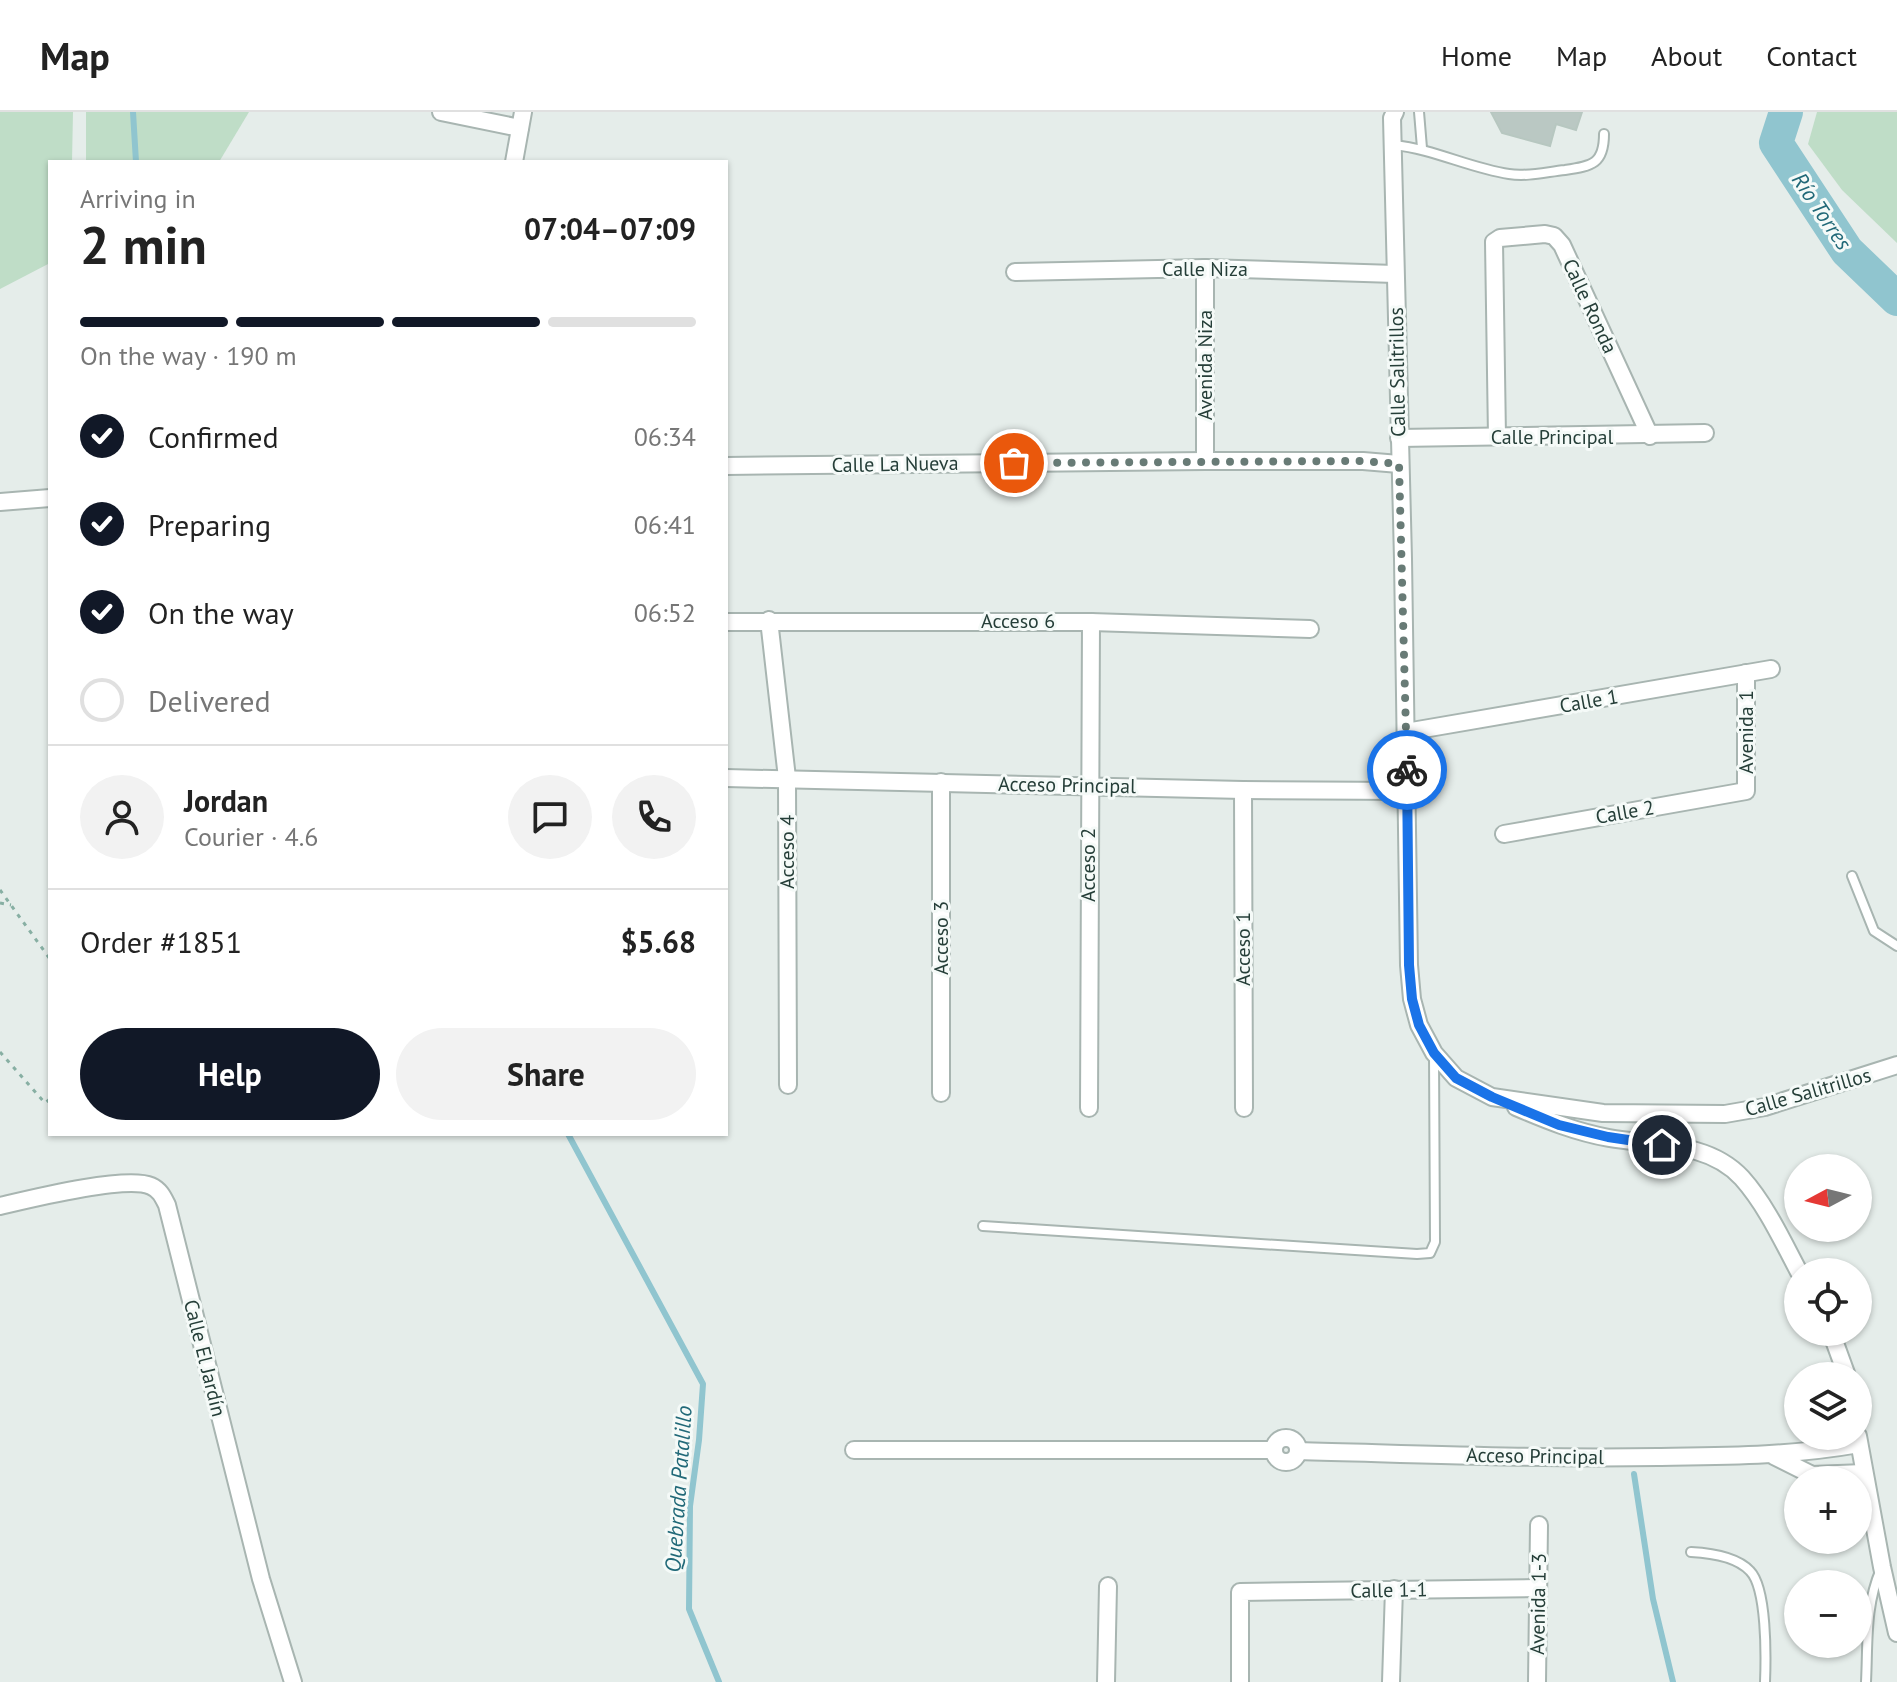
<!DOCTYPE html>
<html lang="en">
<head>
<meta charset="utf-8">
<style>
  body { margin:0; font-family:"PT Sans",sans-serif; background:#f2f2f2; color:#222; height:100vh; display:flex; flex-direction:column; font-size:30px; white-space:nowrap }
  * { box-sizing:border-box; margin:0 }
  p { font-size:26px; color:#767676 }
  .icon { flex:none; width:44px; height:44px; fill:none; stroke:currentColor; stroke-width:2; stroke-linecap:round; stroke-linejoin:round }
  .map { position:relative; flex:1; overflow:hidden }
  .side { position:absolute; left:48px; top:48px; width:680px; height:976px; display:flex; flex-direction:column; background:#fff; border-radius:0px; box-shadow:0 2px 6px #0004 }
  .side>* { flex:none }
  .needle { width:52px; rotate:263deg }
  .buttons { position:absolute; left:1784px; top:1042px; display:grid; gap:16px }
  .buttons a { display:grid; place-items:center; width:88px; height:88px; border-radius:50%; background:#fff; box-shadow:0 2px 6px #0004; font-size:40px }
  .pin { position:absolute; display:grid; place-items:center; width:68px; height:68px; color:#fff; margin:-34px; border:4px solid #fff; border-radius:50%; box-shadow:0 2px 8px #0007 }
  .courier { position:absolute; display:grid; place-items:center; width:80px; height:80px; margin:-40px; border:6px solid #1a73e8; border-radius:50%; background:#fff; color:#222; box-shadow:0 2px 10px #0007 }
  .summary em { font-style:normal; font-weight:700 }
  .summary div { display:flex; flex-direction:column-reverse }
  .summary { display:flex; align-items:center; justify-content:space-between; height:136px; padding:0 32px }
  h1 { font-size:52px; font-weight:700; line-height:60px }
  .bar { display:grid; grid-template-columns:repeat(4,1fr); gap:12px 8px; align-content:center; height:96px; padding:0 32px }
  .bar i { height:10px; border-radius:6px; background:#e0e0e0 }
  .bar .on { background:#111827 }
  .bar p { grid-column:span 4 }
  .line { display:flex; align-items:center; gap:20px; padding:0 32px; border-top:2px solid #e0e0e0 }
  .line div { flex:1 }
  .round { display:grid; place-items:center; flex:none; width:84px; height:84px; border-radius:42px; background:#f2f2f2 }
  ol { padding:0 32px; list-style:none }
  li { display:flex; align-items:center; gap:24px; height:88px }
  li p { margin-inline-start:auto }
  li .icon { padding:8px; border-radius:50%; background:#111827; color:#fff; stroke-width:4 }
  li:last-child { color:#767676 }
  li i { width:44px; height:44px; border:4px solid #e0e0e0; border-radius:50% }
  .action { display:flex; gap:16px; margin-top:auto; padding:16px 32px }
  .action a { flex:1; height:92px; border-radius:48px; background:#111827; color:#fff; font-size:32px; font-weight:700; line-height:92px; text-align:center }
  .action a+a { background:#f2f2f2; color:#222 }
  header { display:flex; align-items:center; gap:48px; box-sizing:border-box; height:112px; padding:0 40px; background:#fff; border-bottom:2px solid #e0e0e0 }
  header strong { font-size:38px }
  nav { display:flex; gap:44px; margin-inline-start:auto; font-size:28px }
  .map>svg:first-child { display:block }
  .green { fill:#bfddc7 }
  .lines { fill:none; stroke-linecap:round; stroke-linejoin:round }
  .stream { stroke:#90c5cf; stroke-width:6 }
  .river { stroke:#90c5cf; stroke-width:34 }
  .building { fill:#bac8c3; stroke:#b7c7c0; stroke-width:2 }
  .lane-casing { stroke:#a8b5b1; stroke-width:12 }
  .street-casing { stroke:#a8b5b1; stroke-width:20 }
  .path { stroke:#87afa3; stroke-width:3; stroke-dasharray:4 6; stroke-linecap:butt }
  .lane { stroke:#fff; stroke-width:8 }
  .street { stroke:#fff; stroke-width:16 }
  .done { stroke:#687b76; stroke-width:8; stroke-dasharray:0 14.4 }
  .route { stroke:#1a73e8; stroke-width:10 }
  .labels { text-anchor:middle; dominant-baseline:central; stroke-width:6; stroke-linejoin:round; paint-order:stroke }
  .street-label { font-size:20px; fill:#253e38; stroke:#f5faf8 }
  .water-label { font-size:22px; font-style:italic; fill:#216978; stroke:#f5faf8 }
</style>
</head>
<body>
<header>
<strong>Map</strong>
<nav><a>Home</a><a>Map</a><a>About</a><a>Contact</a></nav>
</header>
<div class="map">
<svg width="1897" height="1570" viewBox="0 0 1897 1570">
  <rect width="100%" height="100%" fill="#e5edea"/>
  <g class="green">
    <polygon points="0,0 73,0 72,50 50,50 50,151 0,177"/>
    <polygon points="86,0 249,0 219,50 86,50"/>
    <polygon points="1817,0 1897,0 1897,131 1842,78 1808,32"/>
  </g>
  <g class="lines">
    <g class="stream">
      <polyline points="133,0 136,50"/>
      <polyline points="568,1022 703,1272 699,1328 690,1394 689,1497 719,1570"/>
      <polyline points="1634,1362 1653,1487 1673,1570"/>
    </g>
    <polyline class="river" points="1786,0 1776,31 1847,139 1897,187"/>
  </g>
  <polygon class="building" points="1491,0 1582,0 1576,18 1556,12 1550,34 1502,21"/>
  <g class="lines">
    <g class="lane-casing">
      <g id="lane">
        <polyline points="1419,0 1422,36"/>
        <path d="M1394 33C1434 37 1469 56 1509 62 1527 65 1546 60 1565 58 1592 54 1604 52 1604 22"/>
        <polyline points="1852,764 1874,819 1897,834"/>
        <polyline points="983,1114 1417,1142 1430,1141 1435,1130 1434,943"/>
        <path d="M1691 1440C1710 1441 1736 1444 1750 1459 1767 1476 1766 1545 1765 1570"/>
        <path d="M1866 1570C1868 1531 1865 1493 1881 1457"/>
      </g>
    </g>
    <g class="street-casing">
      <g id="street">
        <polyline points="441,0 520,16"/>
        <polyline points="1395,0 1392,6 1403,447 1409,853 1412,887 1419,913 1434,941 1456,966 1492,985 1603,1001 1725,1002 1765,995 1897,953"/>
        <polyline points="514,50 523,0"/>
        <polyline points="1205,156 1205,349"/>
        <polyline points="1015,160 1205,156 1395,162"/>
        <polyline points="1497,325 1494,130 1500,126 1545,122 1554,124 1562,133 1650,324"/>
        <polyline points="1399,326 1705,321"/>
        <polyline points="726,354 1205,349 1363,349 1399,352"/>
        <polyline points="0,390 50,386"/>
        <polyline points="769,508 787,666 788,973"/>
        <polyline points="726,510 1091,510 1310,517"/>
        <polyline points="1406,620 1771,557"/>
        <polyline points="726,666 1243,678 1407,679"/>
        <polyline points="941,670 941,981"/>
        <polyline points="1243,678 1244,996"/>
        <polyline points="1504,722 1746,679 1746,561"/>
        <path d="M1516 995C1546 1008 1576 1020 1609 1026 1654 1034 1708 1029 1742 1066 1766 1093 1782 1128 1799 1160"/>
        <polyline points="1089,996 1091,510"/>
        <path d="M0 1094C30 1087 126 1063 151 1074 160 1078 163 1085 167 1093L261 1467 293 1570"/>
        <polyline points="1831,1220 1847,1264"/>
        <polyline points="1858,1324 1882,1455 1897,1521"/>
        <circle cx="1286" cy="1338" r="12"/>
        <polyline points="854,1338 1273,1338"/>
        <path d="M1298 1339C1418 1342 1538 1347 1658 1345 1727 1344 1791 1344 1859 1332"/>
        <polyline points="1774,1344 1812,1363 1864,1361"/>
        <polyline points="1106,1570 1108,1474"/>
        <polyline points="1240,1570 1240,1480 1537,1476"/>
        <polyline points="1391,1570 1394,1477"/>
        <polyline points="1537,1570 1539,1413"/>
      </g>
    </g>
    <g class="path">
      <polyline points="0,778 50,847"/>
      <polyline points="0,791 11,793"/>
      <polyline points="0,940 45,991 50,987"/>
    </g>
    <use href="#lane" class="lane"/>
    <use href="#street" class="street"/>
  </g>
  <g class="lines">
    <polyline class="done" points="1014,351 1363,349 1399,352 1407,658"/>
    <polyline class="route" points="1407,658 1409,853 1412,887 1419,913 1434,941 1456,966 1492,985 1559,1013 1608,1025 1662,1033"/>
  </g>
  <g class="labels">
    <g class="street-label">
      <text x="1205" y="157">Calle Niza</text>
      <text transform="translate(1590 194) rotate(65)">Calle Ronda</text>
      <text transform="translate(1205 253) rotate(-90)">Avenida Niza</text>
      <text transform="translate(1397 260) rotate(-91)">Calle Salitrillos</text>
      <text x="1552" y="325">Calle Principal</text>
      <text transform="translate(895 352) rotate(-1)">Calle La Nueva</text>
      <text x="1018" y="509">Acceso 6</text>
      <text transform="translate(1589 589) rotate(-10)">Calle 1</text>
      <text transform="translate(1746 620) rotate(-90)">Avenida 1</text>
      <text transform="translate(1067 673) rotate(1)">Acceso Principal</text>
      <text transform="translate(1625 700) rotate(-10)">Calle 2</text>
      <text transform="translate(787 740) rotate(-90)">Acceso 4</text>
      <text transform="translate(1088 753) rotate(-90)">Acceso 2</text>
      <text transform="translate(941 826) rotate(-90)">Acceso 3</text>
      <text transform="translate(1243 837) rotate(-90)">Acceso 1</text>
      <text transform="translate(1808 980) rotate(-16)">Calle Salitrillos</text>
      <text transform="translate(205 1246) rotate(76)">Calle El Jardín</text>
      <text transform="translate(1535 1344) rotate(1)">Acceso Principal</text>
      <text transform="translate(1389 1478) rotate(-1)">Calle 1-1</text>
      <text transform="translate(1538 1492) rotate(-89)">Avenida 1-3</text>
    </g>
    <g class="water-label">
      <text transform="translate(1822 99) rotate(56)">Río Torres</text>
      <text transform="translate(678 1377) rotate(-86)">Quebrada Patalillo</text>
    </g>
  </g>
</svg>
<div class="buttons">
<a><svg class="needle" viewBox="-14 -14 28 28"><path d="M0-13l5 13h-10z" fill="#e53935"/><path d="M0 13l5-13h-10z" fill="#767676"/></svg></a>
<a><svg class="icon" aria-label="locate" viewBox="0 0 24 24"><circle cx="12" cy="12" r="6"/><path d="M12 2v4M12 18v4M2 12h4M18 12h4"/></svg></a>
<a><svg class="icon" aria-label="layers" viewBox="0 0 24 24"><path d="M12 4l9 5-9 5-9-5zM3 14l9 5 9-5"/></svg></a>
<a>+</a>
<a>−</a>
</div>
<div class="pin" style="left:1014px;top:351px;background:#ea580c"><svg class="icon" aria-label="bag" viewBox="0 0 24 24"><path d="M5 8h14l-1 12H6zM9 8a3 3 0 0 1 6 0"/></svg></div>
<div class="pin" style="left:1662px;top:1033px;background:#1f2937"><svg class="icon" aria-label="home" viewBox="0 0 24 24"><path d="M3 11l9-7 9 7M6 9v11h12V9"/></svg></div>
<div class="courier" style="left:1407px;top:658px"><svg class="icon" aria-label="bike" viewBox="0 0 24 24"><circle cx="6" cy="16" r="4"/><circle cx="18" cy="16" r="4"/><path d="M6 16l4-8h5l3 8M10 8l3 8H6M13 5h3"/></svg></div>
<section class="side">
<div class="summary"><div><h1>2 min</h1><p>Arriving in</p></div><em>07:04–07:09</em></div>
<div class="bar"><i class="on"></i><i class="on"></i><i class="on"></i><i></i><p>On the way · 190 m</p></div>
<ol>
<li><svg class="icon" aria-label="check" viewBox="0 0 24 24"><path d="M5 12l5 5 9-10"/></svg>Confirmed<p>06:34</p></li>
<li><svg class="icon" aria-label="check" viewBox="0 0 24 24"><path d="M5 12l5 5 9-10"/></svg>Preparing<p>06:41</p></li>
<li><svg class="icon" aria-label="check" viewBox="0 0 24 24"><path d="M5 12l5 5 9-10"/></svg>On the way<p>06:52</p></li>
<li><i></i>Delivered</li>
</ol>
<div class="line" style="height:144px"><a class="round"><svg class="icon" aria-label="person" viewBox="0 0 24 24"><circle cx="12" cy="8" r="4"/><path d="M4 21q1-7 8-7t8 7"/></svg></a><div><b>Jordan</b><p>Courier · 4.6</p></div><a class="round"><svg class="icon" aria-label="chat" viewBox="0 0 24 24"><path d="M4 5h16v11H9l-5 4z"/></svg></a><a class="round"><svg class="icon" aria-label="phone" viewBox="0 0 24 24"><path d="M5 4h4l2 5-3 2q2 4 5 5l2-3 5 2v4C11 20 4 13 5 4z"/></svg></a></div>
<div class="line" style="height:104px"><div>Order #1851</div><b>$5.68</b></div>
<div class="action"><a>Help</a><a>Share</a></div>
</section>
</div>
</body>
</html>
